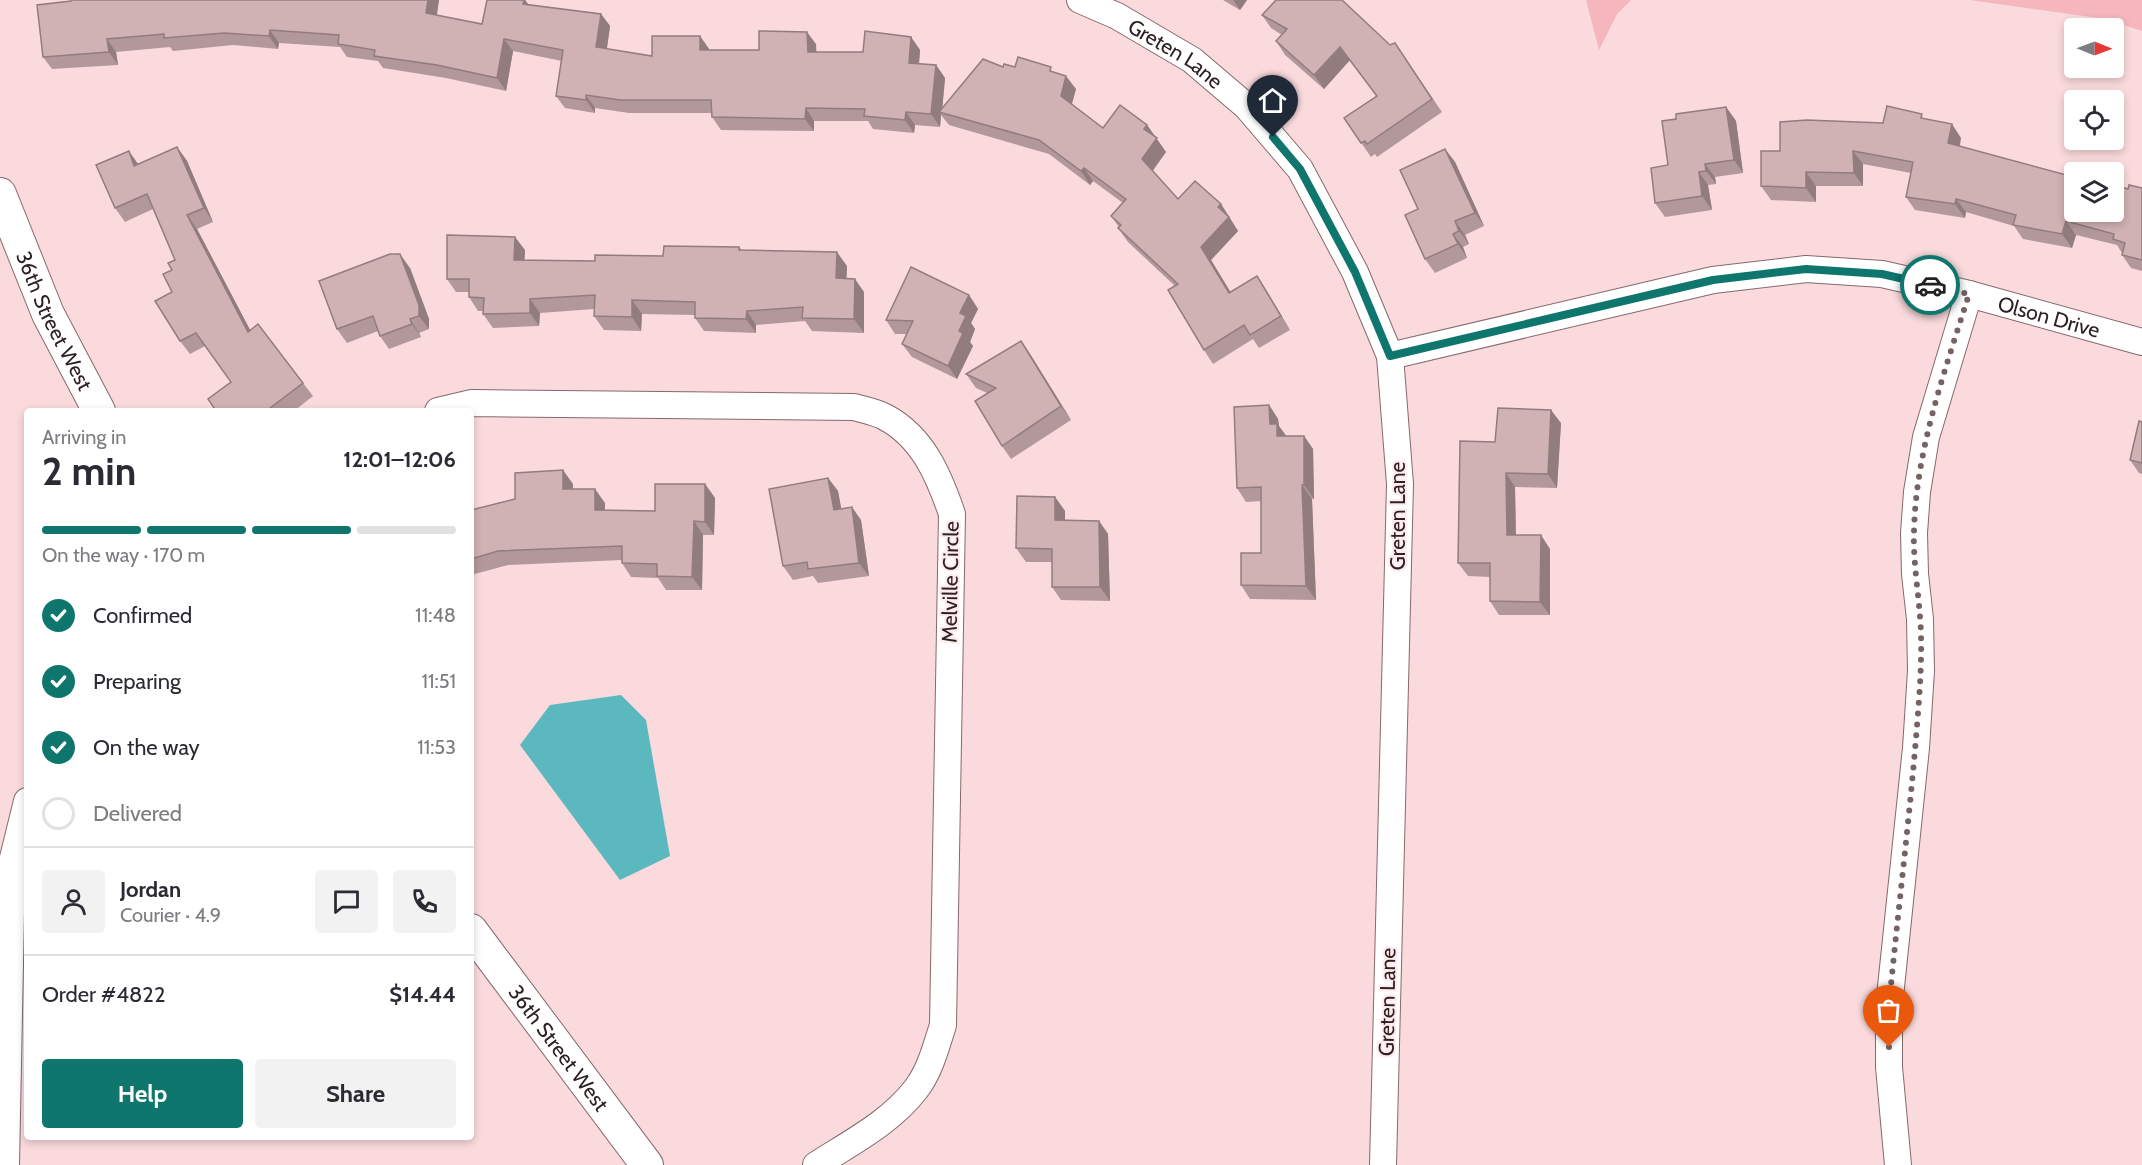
<!DOCTYPE html>
<html lang="en">
<head>
<meta charset="utf-8">
<style>
  body { margin:0; font-family:Cabin,sans-serif; background:#f2f2f3; color:#2b2b33; height:100vh; display:flex; flex-direction:column; font-size:22px; white-space:nowrap }
  * { box-sizing:border-box; margin:0 }
  p { font-size:20px; color:#7c7c81 }
  .icon { flex:none; width:33px; height:33px; fill:none; stroke:currentColor; stroke-width:2; stroke-linecap:round; stroke-linejoin:round }
  .map { position:relative; flex:1; overflow:hidden }
  .details { position:absolute; left:24px; top:408px; width:450px; height:732px; display:flex; flex-direction:column; background:#fff; border-radius:6px; box-shadow:0 3px 9px #0003 }
  .details>* { flex:none }
  .needle { width:39px; rotate:91deg }
  .tools { position:absolute; left:2064px; top:18px; display:grid; gap:12px }
  .tools a { display:grid; place-items:center; width:60px; height:60px; border-radius:6px; background:#fff; box-shadow:0 3px 9px #0003; font-size:30px }
  .pin { position:absolute; display:grid; place-items:center; width:51px; height:51px; color:#fff; margin:-62px -26px; border-radius:50% 50% 50% 0; rotate:-45deg; box-shadow:0 0 6px #0007 }
  .pin .icon { rotate:45deg }
  .courier { position:absolute; display:grid; place-items:center; width:60px; height:60px; margin:-30px; border:4px solid #0f766e; border-radius:50%; background:#fff; color:#222; box-shadow:0 2px 8px #0007 }
  .summary em { font-style:normal; font-weight:700 }
  .summary div { display:flex; flex-direction:column-reverse }
  .summary { display:flex; align-items:center; justify-content:space-between; height:102px; padding:0 18px }
  h1 { font-size:39px; font-weight:700; line-height:45px }
  .bar { display:grid; grid-template-columns:repeat(4,1fr); gap:9px 6px; align-content:center; height:72px; padding:0 18px }
  .bar i { height:8px; border-radius:4px; background:#e1e1e2 }
  .bar .active { background:#0f766e }
  .bar p { grid-column:span 4 }
  .line { display:flex; align-items:center; gap:15px; padding:0 18px; border-top:2px solid #e1e1e2 }
  .line div { flex:1 }
  .round { display:grid; place-items:center; flex:none; width:63px; height:63px; border-radius:6px; background:#f2f2f3 }
  ol { padding:0 18px; list-style:none }
  li { display:flex; align-items:center; gap:18px; height:66px }
  li p { margin-inline-start:auto }
  li .icon { padding:6px; border-radius:50%; background:#0f766e; color:#fff; stroke-width:4 }
  li:last-child { color:#7c7c81 }
  li i { width:33px; height:33px; border:3px solid #e1e1e2; border-radius:50% }
  .primary-button { display:flex; gap:12px; margin-top:auto; padding:12px 18px }
  .primary-button a { flex:1; height:69px; border-radius:6px; background:#0f766e; color:#fff; font-size:24px; font-weight:700; line-height:69px; text-align:center }
  .primary-button a+a { background:#f2f2f3; color:#2b2b33 }
  .map>svg:first-child { display:block }
  .green { fill:#f5b6bd }
  .water { fill:#5cb8bf }
  .lines { fill:none; stroke-linecap:round; stroke-linejoin:round }
  .minor-casing { stroke:#85696c; stroke-width:28 }
  .tertiary-casing { stroke:#85696c; stroke-width:34 }
  .minor { stroke:#fff; stroke-width:26 }
  .tertiary { stroke:#fff; stroke-width:32 }
  .wall { fill:#b3989b }
  .shaded-wall { fill:#927c7e }
  .building { fill:#d0b1b4; stroke:#927c7e; stroke-width:1.5 }
  .done { stroke:#756263; stroke-width:6; stroke-dasharray:0 10.8 }
  .route { stroke:#0f766e; stroke-width:8 }
  .labels { text-anchor:middle; dominant-baseline:central; stroke-width:4.5; stroke-linejoin:round; paint-order:stroke }
  .street-label { font-size:21px; fill:#2d2122; stroke:#ffebed }
</style>
</head>
<body>
<div class="map">
<svg width="2142" height="1165" viewBox="0 0 2142 1165">
  <rect width="100%" height="100%" fill="#fadadd"/>
  <g class="green">
    <polygon points="1586,0 1631,0 1617,14 1599,50"/>
    <polygon points="1970,0 2142,0 2142,31 2105,19"/>
  </g>
  <polygon class="water" points="621,695 646,720 670,856 620,880 520,745 550,705"/>
  <g class="lines">
    <g class="minor-casing">
      <g id="minor">
        <path id="s1" d="M1080 0 1117 16 1192 60 1246 106 1300 169 1355 272 1390 356 1400 484 1383 1165"/>
        <path id="s2" d="M1390 356 1713 280 1806 269 1882 274 1969 294 2142 342"/>
        <path d="M438 411 472 403 854 407C864 410 876 412 885 417 923 437 939 476 952 514L943 1025C936 1047 930 1071 916 1089 890 1123 850 1143 816 1165"/>
        <polyline points="6,1165 12,862 27,801"/>
        <polyline points="1898,1165 1889,1067 1889,1006 1916,748 1921,671 1920,619 1915,574 1914,533 1917,492 1926,437 1969,294"/>
      </g>
    </g>
    <g class="tertiary-casing">
      <g id="tertiary">
        <path id="s3" d="M0 194 48 314 99 411"/>
        <path id="s4" d="M471 930 647 1165"/>
      </g>
    </g>
    <use href="#minor" class="minor"/>
    <use href="#tertiary" class="tertiary"/>
  </g>
  <g class="wall">
    <polygon points="71,0 439,0 437,15 482,24 525,0 529,5 601,14 610,26 607,49 652,56 700,36 709,49 709,50 759,50 816,44 816,52 863,52 911,37 920,50 919,64 936,65 945,78 942,109 1003,67 1015,67 1055,73 1076,89 1072,104 1103,128 1147,125 1166,152 1153,171 1178,199 1221,204 1238,231 1211,260 1230,292 1266,290 1290,330 1259,348 1253,339 1213,364 1204,350 1175,286 1128,242 1118,228 1119,227 1111,216 1123,203 1093,181 1090,185 1049,154 949,125 941,115 940,127 915,125 914,133 873,129 868,121 814,121 814,131 721,130 712,117 712,113 629,113 595,108 595,113 565,108 556,96 562,61 513,51 506,91 446,78 383,68 378,61 347,57 340,47 279,43 278,49 233,45 173,51 170,47 116,52 118,65 52,69 43,57"/>
    <polygon points="1223,0 1247,0 1240,10"/>
    <polygon points="1262,15 1390,45 1395,43 1442,112 1377,157 1375,154 1371,157 1344,118 1376,96 1350,60 1324,89 1285,55 1276,41 1282,35 1271,28"/>
    <polygon points="1726,107 1736,121 1743,173 1715,177 1716,184 1708,185 1712,210 1665,217 1655,203 1668,165 1676,119"/>
    <polygon points="1925,119 1961,138 1960,146 2074,212 2128,189 2142,188 2142,271 2131,268 2122,255 2122,253 2117,245 2076,235 2072,248 2023,239 2014,226 1966,212 1965,218 1915,210 1906,197 1911,173 1863,164 1863,186 1816,186 1816,202 1771,200 1761,186 1780,151 1883,123"/>
    <polygon points="177,147 187,161 213,222 197,229 250,330 303,383 313,396 294,411 216,411 208,399 231,382 205,346 190,354 180,341 172,292 172,270 175,260 153,209 125,222 115,208 138,164"/>
    <polygon points="1445,149 1455,162 1484,226 1465,235 1469,244 1463,247 1467,258 1435,273 1425,259 1418,209"/>
    <polygon points="739,247 742,250 847,266 846,278 864,292 864,333 812,331 805,321 756,325 756,333 704,331 695,318 695,315 642,314 641,331 604,330 594,316 594,309 540,313 539,326 493,328 483,314 483,311 478,311 469,297 469,292 456,292 447,279 525,250 524,260 595,261 663,256"/>
    <polygon points="410,268 429,319 429,329 419,333 421,337 389,349 380,336 378,331 347,343 337,329"/>
    <polygon points="969,295 978,309 971,323 975,329 970,342 973,346 957,379 912,357 902,344 907,334 895,334 886,320"/>
    <polygon points="1021,341 1030,354 1071,420 1011,459 1002,446 987,393 976,388 966,374"/>
    <polygon points="1269,405 1278,419 1279,426 1286,436 1304,436 1313,449 1314,499 1312,499 1316,600 1250,599 1241,585 1261,553 1261,501 1246,502 1237,488"/>
    <polygon points="2142,422 2142,474 2139,473 2130,460"/>
    <polygon points="1561,423 1557,488 1515,487 1516,535 1550,549 1550,615 1499,615 1490,601 1490,577 1468,576 1458,563 1495,442"/>
    <polygon points="828,478 838,491 841,509 861,520 869,576 818,583 813,576 793,580 783,566"/>
    <polygon points="573,484 573,489 605,503 605,510 655,511 705,484 715,498 714,535 703,535 702,590 666,590 658,578 631,577 622,563 622,560 508,565 471,575 471,510"/>
    <polygon points="1055,497 1065,511 1065,520 1099,521 1108,534 1110,601 1061,600 1052,587 1052,562 1026,562 1016,548"/>
  </g>
  <g class="shaded-wall">
    <polygon points="428,0 439,0 435,25 426,13"/>
    <polygon points="524,0 525,0 533,11 523,4"/>
    <polygon points="1233,0 1247,0 1240,10"/>
    <polygon points="601,14 610,26 605,60 596,47"/>
    <polygon points="270,30 279,43 278,49 269,36"/>
    <polygon points="807,32 816,44 817,65 808,52"/>
    <polygon points="700,36 709,49 709,63 700,50"/>
    <polygon points="911,37 920,50 918,75 909,63"/>
    <polygon points="107,39 116,52 118,65 109,52"/>
    <polygon points="504,39 513,51 506,91 497,78"/>
    <polygon points="1340,47 1350,60 1324,89 1314,75"/>
    <polygon points="936,65 945,78 942,112 939,112 941,115 940,127 931,114"/>
    <polygon points="1066,76 1076,89 1070,110 1061,96"/>
    <polygon points="586,95 595,108 595,113 586,100"/>
    <polygon points="1726,107 1736,121 1743,173 1734,160"/>
    <polygon points="806,108 814,121 814,131 805,119"/>
    <polygon points="906,112 915,125 914,133 905,120"/>
    <polygon points="1952,124 1961,138 1957,156 1948,143"/>
    <polygon points="1147,125 1166,152 1151,172 1142,159 1144,129"/>
    <polygon points="177,147 187,161 213,222 204,208"/>
    <polygon points="1445,149 1455,162 1484,226 1475,213"/>
    <polygon points="129,151 138,164 134,166"/>
    <polygon points="1853,151 1863,164 1863,186 1854,173"/>
    <polygon points="1705,164 1715,177 1716,184 1706,171"/>
    <polygon points="1084,168 1093,181 1090,185 1081,171"/>
    <polygon points="1699,172 1708,185 1712,210 1702,196"/>
    <polygon points="1806,172 1816,186 1816,202 1806,188"/>
    <polygon points="1956,199 1966,212 1965,218 1955,204"/>
    <polygon points="1221,204 1238,231 1211,260 1239,306 1229,293 1201,247 1218,207"/>
    <polygon points="187,215 197,229 258,345 248,332"/>
    <polygon points="1455,221 1465,235 1469,244 1459,231"/>
    <polygon points="2066,221 2076,235 2072,248 2062,234"/>
    <polygon points="1453,234 1463,247 1467,258 1458,244"/>
    <polygon points="515,237 525,250 524,273 514,260"/>
    <polygon points="837,252 847,266 846,292 836,278"/>
    <polygon points="400,254 410,268 429,319 429,329 419,316"/>
    <polygon points="1257,276 1266,290 1290,330 1281,316"/>
    <polygon points="855,279 864,292 864,333 854,319"/>
    <polygon points="969,295 978,309 971,323 975,329 970,342 973,346 957,379 948,366 959,331 960,313"/>
    <polygon points="530,299 540,313 539,326 530,313"/>
    <polygon points="632,300 642,314 641,331 632,317"/>
    <polygon points="747,311 756,325 756,333 746,319"/>
    <polygon points="410,319 419,333 421,337 412,324"/>
    <polygon points="1021,341 1030,354 1071,420 1061,406"/>
    <polygon points="1269,405 1278,419 1279,426 1287,437 1287,450 1270,424"/>
    <polygon points="1551,410 1561,423 1557,488 1548,474"/>
    <polygon points="1304,436 1313,449 1314,499 1304,485"/>
    <polygon points="563,470 573,484 572,503 563,489"/>
    <polygon points="1506,473 1515,487 1516,548 1507,535"/>
    <polygon points="828,478 838,491 844,523 834,510"/>
    <polygon points="705,484 715,498 714,535 705,522"/>
    <polygon points="1302,485 1312,499 1316,600 1306,586"/>
    <polygon points="595,489 605,503 605,524 595,510"/>
    <polygon points="1055,497 1065,511 1065,534 1055,520"/>
    <polygon points="852,507 861,520 869,576 859,563"/>
    <polygon points="694,521 703,535 702,590 692,577"/>
    <polygon points="1099,521 1108,534 1110,601 1100,587"/>
    <polygon points="1541,535 1550,549 1550,615 1540,602"/>
  </g>
  <g class="building">
    <polygon points="71,0 428,0 426,13 482,24 487,0 524,0 523,4 601,14 596,47 652,56 652,36 700,36 700,50 759,50 759,31 807,32 808,52 863,52 865,31 911,37 909,63 936,65 931,114 906,112 905,120 864,116 865,109 806,108 805,119 712,117 711,100 620,100 586,95 586,100 556,96 563,50 504,39 497,78 437,65 374,56 375,50 338,44 339,35 270,30 269,36 224,33 164,38 164,34 107,39 109,52 43,57 37,5 71,1"/>
    <polygon points="1276,0 1342,0 1390,45 1395,43 1432,99 1367,144 1365,141 1361,143 1344,118 1377,96 1340,47 1314,75 1276,41 1287,29 1262,15"/>
    <polygon points="1018,57 1051,67 1050,71 1066,76 1061,96 1103,128 1120,105 1147,125 1144,129 1157,138 1142,159 1178,199 1195,181 1221,204 1218,207 1229,217 1201,247 1229,293 1257,276 1281,316 1250,335 1244,325 1204,350 1168,290 1178,284 1118,228 1121,225 1111,216 1126,199 1084,168 1081,171 1039,140 939,112 983,59 1003,67 1004,64 1015,67"/>
    <polygon points="1887,106 1922,114 1921,118 1952,124 1948,143 2074,177 2074,212 2114,212 2114,185 2128,189 2129,185 2142,188 2142,260 2122,255 2125,243 2113,239 2114,234 2066,221 2062,234 2013,225 2016,215 1956,199 1955,204 1906,197 1913,162 1853,151 1854,173 1806,172 1806,188 1761,186 1761,151 1780,151 1780,122 1807,120 1883,123"/>
    <polygon points="1726,107 1734,160 1705,164 1706,171 1699,172 1702,196 1655,203 1651,168 1668,165 1662,121 1676,119 1676,114"/>
    <polygon points="177,147 204,208 187,215 248,332 258,324 303,383 266,411 216,411 208,399 231,382 196,333 180,341 155,301 172,292 163,274 172,270 168,263 175,260 147,194 115,208 96,165 129,151 134,166"/>
    <polygon points="1445,149 1475,213 1455,221 1459,231 1453,234 1458,244 1425,259 1405,215 1418,209 1400,170"/>
    <polygon points="447,235 515,237 514,260 595,261 595,255 663,256 664,246 739,247 739,250 837,252 836,278 855,279 854,319 802,318 803,307 747,311 746,319 695,318 695,302 632,300 632,317 594,316 595,295 530,299 530,313 483,314 484,298 469,297 469,279 447,279"/>
    <polygon points="390,254 400,254 419,305 419,316 410,319 412,324 380,336 373,316 337,329 319,281"/>
    <polygon points="911,267 969,295 960,313 966,316 959,331 963,333 948,366 902,344 913,321 886,320"/>
    <polygon points="1021,341 1061,406 1002,446 975,401 996,388 966,374"/>
    <polygon points="1269,405 1270,424 1277,424 1277,436 1304,436 1304,485 1302,485 1306,586 1241,585 1241,553 1261,553 1261,487 1237,488 1234,407"/>
    <polygon points="1498,408 1551,410 1548,474 1506,473 1507,535 1541,535 1540,602 1490,601 1490,563 1458,563 1460,441 1495,442"/>
    <polygon points="2139,421 2142,422 2142,463 2130,460"/>
    <polygon points="563,470 563,489 595,489 595,510 655,511 655,484 705,484 705,522 694,521 692,577 657,576 657,564 622,563 622,546 498,551 471,559 471,510 515,499 515,473"/>
    <polygon points="828,478 834,510 852,507 859,563 808,569 807,562 783,566 769,489"/>
    <polygon points="1017,496 1055,497 1055,520 1099,521 1100,587 1052,587 1052,549 1016,548"/>
  </g>
  <g class="lines">
    <path class="done" d="M1889 1047V1006C1899 899 1913 792 1920 685 1921 663 1922 640 1920 617 1918 589 1913 560 1914 531 1916 449 1945 371 1969 294L1930 285"/>
    <polyline class="route" points="1273,137 1300,169 1355,272 1390,356 1713,280 1806,269 1882,274 1930,285"/>
  </g>
  <g class="labels">
    <g class="street-label">
      <text stroke="none"><textPath href="#s1" startOffset="110">Greten Lane</textPath></text>
      <text stroke="none"><textPath href="#s2" startOffset="674">Olson Drive</textPath></text>
      <text stroke="none"><textPath href="#s3" startOffset="138">36th Street West</textPath></text>
      <text transform="translate(1397 516) rotate(-90)">Greten Lane</text>
      <text transform="translate(950 582) rotate(-89)">Melville Circle</text>
      <text transform="translate(1387 1002) rotate(-89)">Greten Lane</text>
      <text stroke="none"><textPath href="#s4" startOffset="147">36th Street West</textPath></text>
    </g>
  </g>
</svg>
<div class="tools">
<a><svg class="needle" viewBox="-14 -14 28 28"><path d="M0-13l5 13h-10z" fill="#e53935"/><path d="M0 13l5-13h-10z" fill="#7c7c81"/></svg></a>
<a><svg class="icon" aria-label="locate" viewBox="0 0 24 24"><circle cx="12" cy="12" r="6"/><path d="M12 2v4M12 18v4M2 12h4M18 12h4"/></svg></a>
<a><svg class="icon" aria-label="layers" viewBox="0 0 24 24"><path d="M12 4l9 5-9 5-9-5zM3 14l9 5 9-5"/></svg></a>
</div>
<div class="pin" style="left:1889px;top:1047px;background:#ea580c"><svg class="icon" aria-label="bag" viewBox="0 0 24 24"><path d="M5 8h14l-1 12H6zM9 8a3 3 0 0 1 6 0"/></svg></div>
<div class="pin" style="left:1273px;top:137px;background:#1f2937"><svg class="icon" aria-label="home" viewBox="0 0 24 24"><path d="M3 11l9-7 9 7M6 9v11h12V9"/></svg></div>
<div class="courier" style="left:1930px;top:285px"><svg class="icon" aria-label="car" viewBox="0 0 24 24"><path d="M5 17H2v-5l4-1 3-4h7l3 4 3 1v5h-3M9 17h6M6 11h13"/><circle cx="7" cy="17" r="2"/><circle cx="17" cy="17" r="2"/></svg></div>
<section class="details">
<div class="summary"><div><h1>2 min</h1><p>Arriving in</p></div><em>12:01–12:06</em></div>
<div class="bar"><i class="active"></i><i class="active"></i><i class="active"></i><i></i><p>On the way · 170 m</p></div>
<ol>
<li><svg class="icon" aria-label="check" viewBox="0 0 24 24"><path d="M5 12l5 5 9-10"/></svg>Confirmed<p>11:48</p></li>
<li><svg class="icon" aria-label="check" viewBox="0 0 24 24"><path d="M5 12l5 5 9-10"/></svg>Preparing<p>11:51</p></li>
<li><svg class="icon" aria-label="check" viewBox="0 0 24 24"><path d="M5 12l5 5 9-10"/></svg>On the way<p>11:53</p></li>
<li><i></i>Delivered</li>
</ol>
<div class="line" style="height:108px"><a class="round"><svg class="icon" aria-label="person" viewBox="0 0 24 24"><circle cx="12" cy="8" r="4"/><path d="M4 21q1-7 8-7t8 7"/></svg></a><div><b>Jordan</b><p>Courier · 4.9</p></div><a class="round"><svg class="icon" aria-label="chat" viewBox="0 0 24 24"><path d="M4 5h16v11H9l-5 4z"/></svg></a><a class="round"><svg class="icon" aria-label="phone" viewBox="0 0 24 24"><path d="M5 4h4l2 5-3 2q2 4 5 5l2-3 5 2v4C11 20 4 13 5 4z"/></svg></a></div>
<div class="line" style="height:78px"><div>Order #4822</div><b>$14.44</b></div>
<div class="primary-button"><a>Help</a><a>Share</a></div>
</section>
</div>
</body>
</html>
